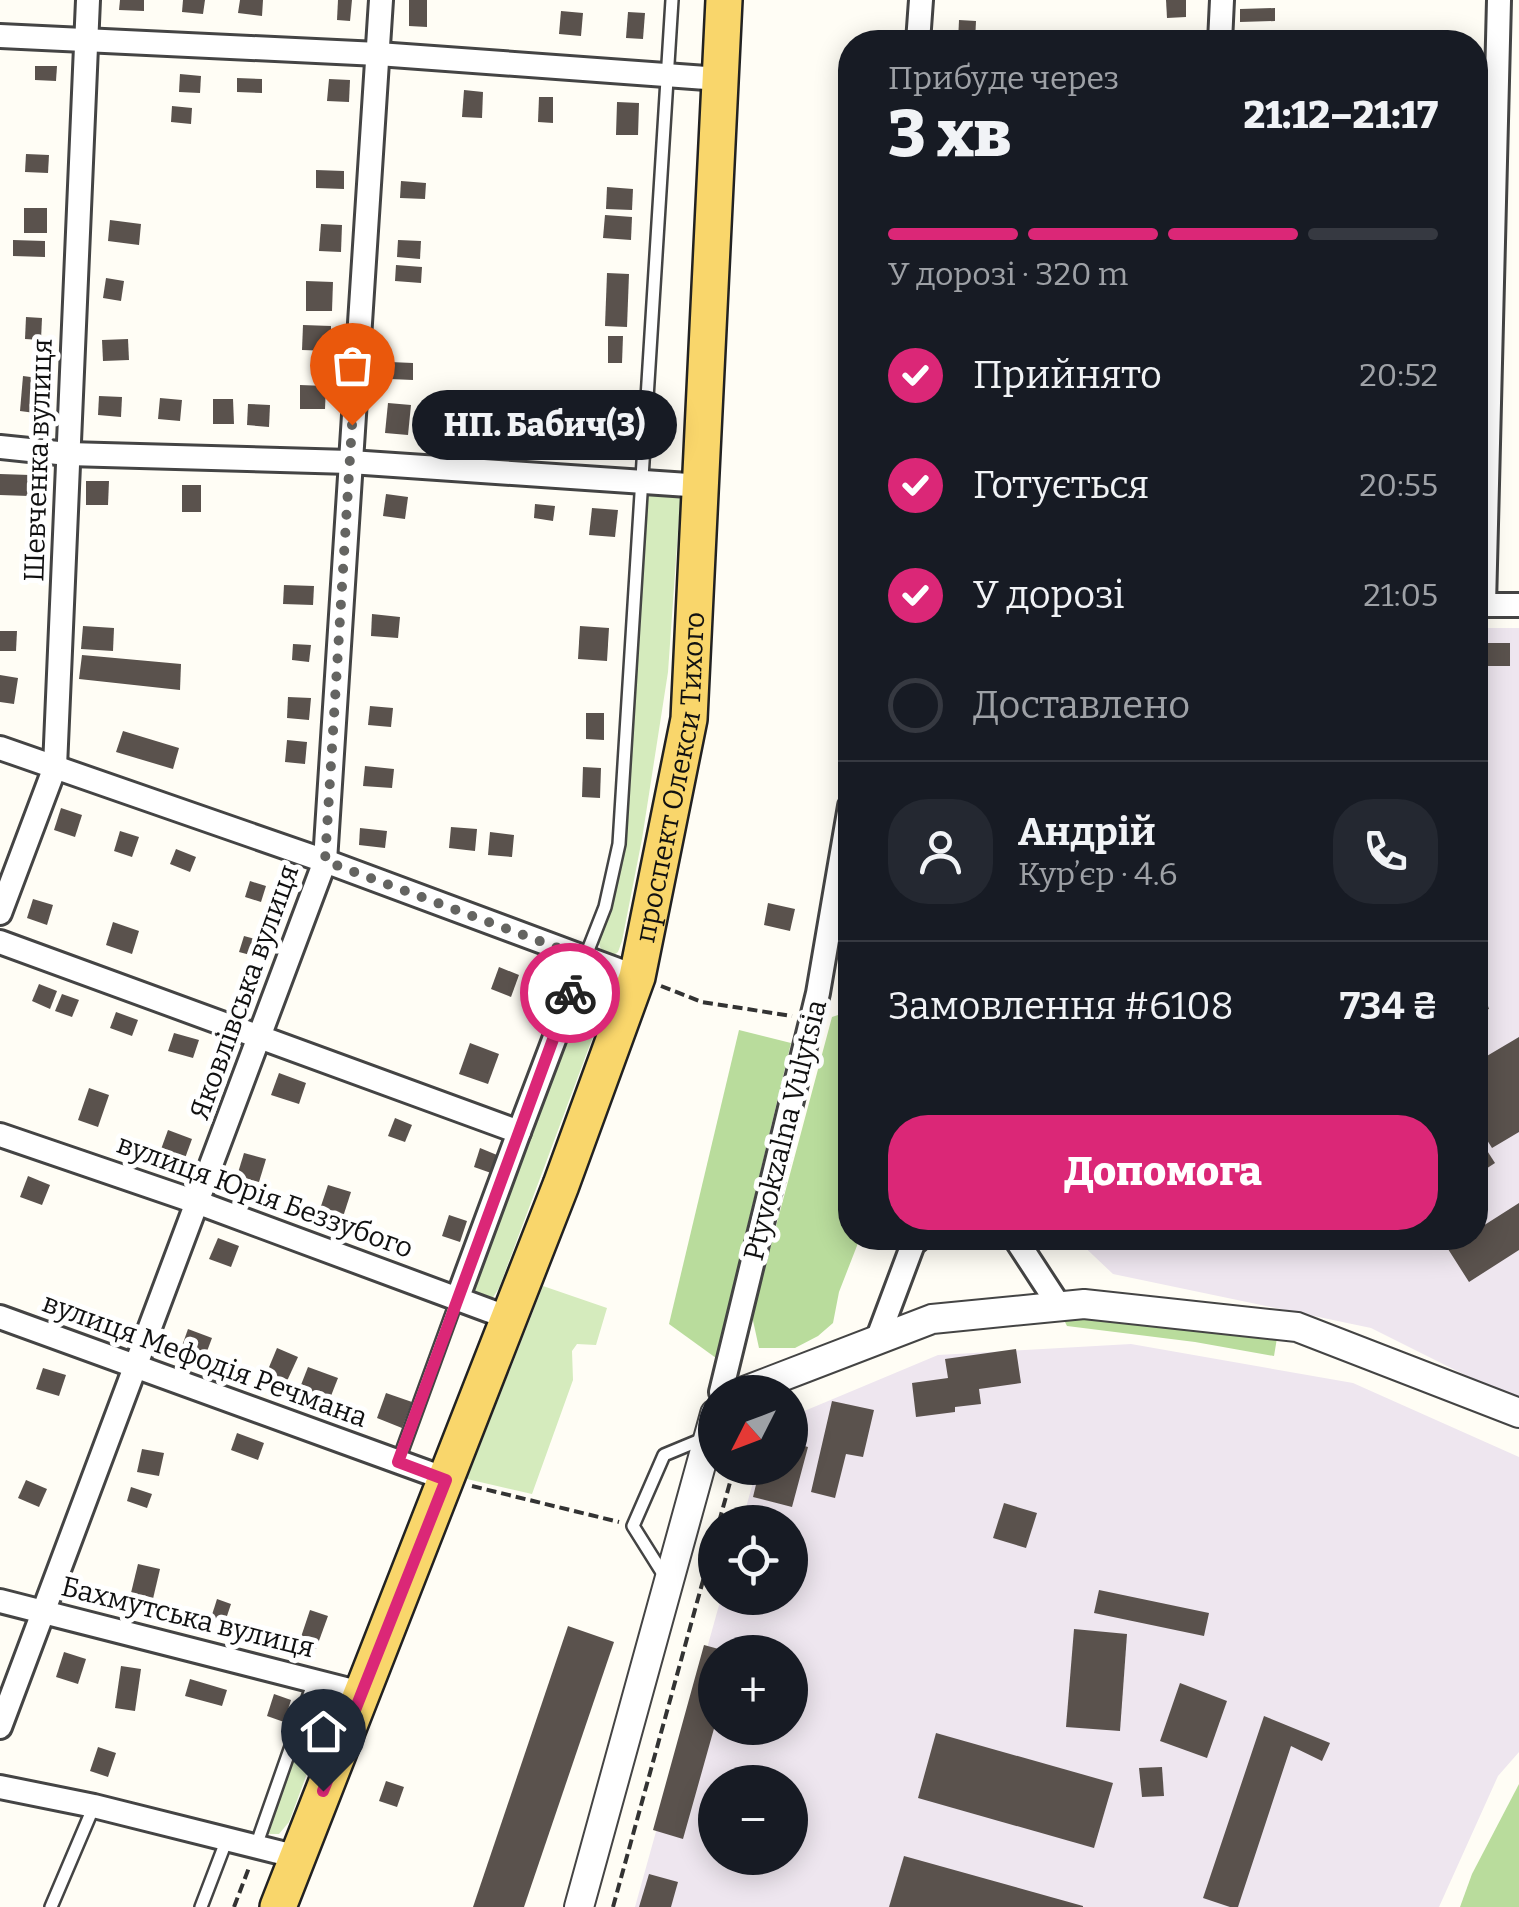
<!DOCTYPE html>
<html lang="uk">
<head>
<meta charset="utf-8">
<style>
  body { margin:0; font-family:Bitter,serif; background:#242831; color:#f1f3f6; height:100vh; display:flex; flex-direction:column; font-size:38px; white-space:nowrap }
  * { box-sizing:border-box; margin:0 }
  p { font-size:32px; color:#9ea1a6 }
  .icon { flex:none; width:55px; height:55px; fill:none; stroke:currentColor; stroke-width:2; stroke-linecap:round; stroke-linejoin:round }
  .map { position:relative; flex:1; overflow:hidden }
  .details { position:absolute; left:838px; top:30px; width:650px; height:1220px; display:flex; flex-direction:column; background:#171b24; border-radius:40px; box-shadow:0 5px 25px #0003 }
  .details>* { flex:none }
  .needle { width:65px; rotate:228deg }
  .controls { position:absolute; left:698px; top:1375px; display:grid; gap:20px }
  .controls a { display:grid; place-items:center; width:110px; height:110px; border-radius:50%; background:#171b24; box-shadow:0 5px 25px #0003; font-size:50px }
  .pin { position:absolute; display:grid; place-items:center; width:85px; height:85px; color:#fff; margin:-102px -42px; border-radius:50% 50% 50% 0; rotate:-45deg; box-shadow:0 0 10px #0007 }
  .pin .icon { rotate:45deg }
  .courier { position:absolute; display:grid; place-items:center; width:100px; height:100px; margin:-50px; border:8px solid #db2777; border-radius:50%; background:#fff; color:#222; box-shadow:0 2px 12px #0007 }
  .bubble { position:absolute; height:70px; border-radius:35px; background:#171b24; box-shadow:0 5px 25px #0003; font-size:32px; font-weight:800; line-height:70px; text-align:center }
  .headline em { font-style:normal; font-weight:800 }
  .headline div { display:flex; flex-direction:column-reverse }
  .headline { display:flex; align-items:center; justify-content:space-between; height:170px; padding:0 50px }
  h1 { font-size:65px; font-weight:800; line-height:75px }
  .bar { display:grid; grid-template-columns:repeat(4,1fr); gap:15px 10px; align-content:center; height:120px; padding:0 50px }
  .bar i { height:12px; border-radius:8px; background:#363941 }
  .bar .current { background:#db2777 }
  .bar p { grid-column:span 4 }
  .line { display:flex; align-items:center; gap:25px; padding:0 50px; border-top:2px solid #363941 }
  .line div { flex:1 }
  .round { display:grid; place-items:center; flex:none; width:105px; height:105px; border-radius:40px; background:#242831 }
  ol { padding:0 50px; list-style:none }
  li { display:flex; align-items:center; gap:30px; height:110px }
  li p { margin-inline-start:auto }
  li .icon { padding:10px; border-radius:50%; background:#db2777; color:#fff; stroke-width:4 }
  li:last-child { color:#9ea1a6 }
  li i { width:55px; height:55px; border:5px solid #363941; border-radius:50% }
  .button { display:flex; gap:20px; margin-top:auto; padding:20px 50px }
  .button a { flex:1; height:115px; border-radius:40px; background:#db2777; color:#fff; font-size:40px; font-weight:800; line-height:115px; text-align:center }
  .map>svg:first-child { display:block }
  .industrial { fill:#eee6ef; fill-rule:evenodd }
  .green { fill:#d5ebbd }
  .forest { fill:#b9dc9c }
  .building { fill:#5a524d }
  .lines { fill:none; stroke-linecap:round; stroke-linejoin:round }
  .service-casing { stroke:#444; stroke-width:16 }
  .minor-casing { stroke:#444; stroke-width:28 }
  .tertiary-casing { stroke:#444; stroke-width:32 }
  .primary-casing { stroke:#222; stroke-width:40 }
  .path { stroke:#333; stroke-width:4; stroke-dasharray:10 5; stroke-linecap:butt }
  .service { stroke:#fff; stroke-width:11 }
  .minor { stroke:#fff; stroke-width:22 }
  .tertiary { stroke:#fff; stroke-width:28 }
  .primary { stroke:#f9d66b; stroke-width:35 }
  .done { stroke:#646461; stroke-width:10; stroke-dasharray:0 18 }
  .route { stroke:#db2777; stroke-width:12 }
  .labels { text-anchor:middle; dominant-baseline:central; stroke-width:10; stroke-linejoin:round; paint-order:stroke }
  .street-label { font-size:28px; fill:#111; stroke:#fff }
</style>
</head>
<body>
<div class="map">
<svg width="1519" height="1907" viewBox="0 0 1519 1907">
  <rect width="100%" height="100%" fill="#fffdf5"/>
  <g class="industrial">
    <polygon points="1475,628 1519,628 1519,1402 1371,1328 1113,1274 1075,1238 1475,1238"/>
    <path d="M1131 1344 1353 1383 1519 1457V1752L1498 1776 1439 1907H635L721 1598H790V1522H742L757 1468H790V1417L938 1355ZM715 1652H790V1728H715ZM715 1782H790V1858H715Z"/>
  </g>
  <g class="green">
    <polygon points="647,487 681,489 668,672 642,839 622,941 618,952 611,957 603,954 597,939 610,908 625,846"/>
    <polygon points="596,971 605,978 610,991 499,1288 492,1299 486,1300 472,1294 470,1283 588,973"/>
    <polygon points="543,1286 607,1308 596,1345 577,1344 572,1351 573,1380 532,1494 467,1479"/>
    <polygon points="314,1690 329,1694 334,1701 289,1822 279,1834 265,1834"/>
  </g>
  <g class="forest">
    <polygon points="847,1012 850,1013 850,1238 860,1238 839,1292 833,1323 818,1336 795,1348 759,1348 752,1316 832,1017"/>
    <polygon points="739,1030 791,1043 716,1358 669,1324"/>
    <polygon points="1063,1318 1142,1321 1277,1338 1274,1356 1195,1342 1067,1326"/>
    <polygon points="1519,1784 1519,1907 1460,1907 1472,1874"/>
  </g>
  <g class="building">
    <polygon points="120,0 144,0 144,11 119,10"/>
    <polygon points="183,0 205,0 203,14 182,12"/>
    <polygon points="240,0 263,0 262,16 238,13"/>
    <polygon points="338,0 352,0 350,21 337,20"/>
    <polygon points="409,0 427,0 427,27 409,26"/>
    <polygon points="1166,0 1186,0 1186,17 1167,18"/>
    <polygon points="1275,8 1275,21 1240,22 1240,9"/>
    <polygon points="561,11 583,13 581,36 559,34"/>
    <polygon points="628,12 645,13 643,39 626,38"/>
    <polygon points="959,20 976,21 975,42 958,42"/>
    <polygon points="35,66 57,66 56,81 35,80"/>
    <polygon points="180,74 201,76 200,93 179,92"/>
    <polygon points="237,78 262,79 262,93 237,92"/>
    <polygon points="329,79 350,80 349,102 327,101"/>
    <polygon points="464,90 483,92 482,118 462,117"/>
    <polygon points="539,97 553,97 553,123 538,122"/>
    <polygon points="617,102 639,103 638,135 616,135"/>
    <polygon points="172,106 192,108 191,124 171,122"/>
    <polygon points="26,154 49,155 48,173 25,172"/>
    <polygon points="316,170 344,171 344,189 316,188"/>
    <polygon points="401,181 426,183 425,199 400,198"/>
    <polygon points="607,187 633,189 632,210 606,209"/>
    <rect x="24" y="208" width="23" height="25"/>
    <polygon points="605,215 632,217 631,240 603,238"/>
    <polygon points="110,220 141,224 139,245 108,241"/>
    <polygon points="321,224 342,225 341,252 319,251"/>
    <polygon points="13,240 45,241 45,257 13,256"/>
    <polygon points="398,240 421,241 420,259 397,257"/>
    <polygon points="396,265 422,267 421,283 395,281"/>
    <polygon points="607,273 629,274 627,327 605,326"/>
    <polygon points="106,278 124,281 121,301 103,298"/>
    <polygon points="306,281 333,282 332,311 306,311"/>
    <polygon points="26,317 42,318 41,340 25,339"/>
    <polygon points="303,325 331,326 331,351 302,350"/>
    <polygon points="608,336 623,336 622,363 608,363"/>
    <polygon points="128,339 129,360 103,361 102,340"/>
    <polygon points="390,362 413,363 413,380 390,379"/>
    <polygon points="23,376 38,378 35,413 20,411"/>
    <polygon points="300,385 326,386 325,409 300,409"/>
    <polygon points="99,396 122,397 121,417 98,415"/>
    <polygon points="160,398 182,400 180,421 158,419"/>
    <polygon points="213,399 233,399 234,424 213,424"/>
    <polygon points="388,403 411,405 408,435 385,433"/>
    <polygon points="248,404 270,405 269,427 247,425"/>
    <polygon points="536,417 553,418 553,444 536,444"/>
    <polygon points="573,429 619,430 619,450 573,448"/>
    <polygon points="0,474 30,475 29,496 0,495"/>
    <polygon points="86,481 109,481 108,505 86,505"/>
    <rect x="182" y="485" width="19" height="27"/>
    <polygon points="386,494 408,497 405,519 383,516"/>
    <polygon points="535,504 555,506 553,521 534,518"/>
    <polygon points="592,508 618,510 615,537 589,535"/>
    <polygon points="284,585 314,586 313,605 283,604"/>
    <polygon points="372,614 400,617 398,638 371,636"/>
    <polygon points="83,626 114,628 113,651 81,649"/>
    <polygon points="580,626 609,628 607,661 578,659"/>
    <polygon points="0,631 17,631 16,651 0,651"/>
    <rect x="1487" y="643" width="23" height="23"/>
    <polygon points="293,644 311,645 309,662 292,660"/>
    <polygon points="82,655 181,664 180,690 79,679"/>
    <polygon points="0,675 18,678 14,704 0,702"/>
    <polygon points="288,697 311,698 309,720 287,718"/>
    <polygon points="370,706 393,708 391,727 368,725"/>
    <polygon points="586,713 604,713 604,740 586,739"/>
    <polygon points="123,731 179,748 173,769 116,752"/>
    <polygon points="287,740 307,742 305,764 285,762"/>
    <polygon points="365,766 394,769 392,788 363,786"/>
    <polygon points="583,767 601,768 600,798 582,797"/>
    <polygon points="61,808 82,815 75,837 54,830"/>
    <polygon points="451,827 477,829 475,851 449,848"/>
    <polygon points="360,828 387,831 385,848 359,845"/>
    <polygon points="120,831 139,837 132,857 114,851"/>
    <polygon points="490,832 514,835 512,857 488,855"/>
    <polygon points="176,849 196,857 190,872 170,864"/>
    <polygon points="250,881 266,886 261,902 245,897"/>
    <polygon points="33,899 53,905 47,925 27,918"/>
    <polygon points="768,903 795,909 790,931 764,925"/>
    <polygon points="113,922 139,931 132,954 106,945"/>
    <polygon points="244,936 263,941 258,957 239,952"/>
    <polygon points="499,967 519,975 511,997 491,989"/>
    <polygon points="1478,978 1489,1009 1475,1013 1475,979"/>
    <polygon points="39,984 57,991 50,1009 32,1001"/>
    <polygon points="62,994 79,1000 72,1017 55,1011"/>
    <polygon points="116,1012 138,1020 132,1036 110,1028"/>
    <polygon points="174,1033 199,1040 193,1058 168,1051"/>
    <polygon points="1519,1037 1519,1132 1492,1148 1475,1121 1475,1063"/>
    <polygon points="470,1043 499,1054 488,1084 459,1074"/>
    <polygon points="279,1073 306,1083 299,1104 271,1095"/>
    <polygon points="89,1088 109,1095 98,1127 78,1120"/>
    <polygon points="395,1118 412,1125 405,1142 388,1136"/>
    <polygon points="168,1130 192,1139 184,1161 160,1152"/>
    <polygon points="1475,1132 1495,1163 1475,1176"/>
    <polygon points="480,1148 497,1155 491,1173 474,1167"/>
    <polygon points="244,1153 266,1159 259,1182 237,1176"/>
    <polygon points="28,1176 50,1185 42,1205 20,1197"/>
    <polygon points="328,1185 351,1192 342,1220 319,1212"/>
    <polygon points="1519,1203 1519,1250 1469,1282 1448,1249 1466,1238 1475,1238 1475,1231"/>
    <polygon points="449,1215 467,1221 460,1242 442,1236"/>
    <polygon points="218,1238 239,1246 231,1267 209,1259"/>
    <polygon points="188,1329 212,1338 206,1354 182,1346"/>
    <polygon points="277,1348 298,1357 287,1381 267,1372"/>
    <polygon points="1016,1349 1021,1383 979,1389 981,1404 955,1407 955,1412 916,1417 912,1383 948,1378 945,1359"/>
    <polygon points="308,1367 338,1378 329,1401 299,1390"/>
    <polygon points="43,1368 66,1375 59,1396 36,1389"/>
    <polygon points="386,1393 412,1402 402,1428 377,1418"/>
    <polygon points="832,1401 874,1410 863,1457 846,1454 835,1498 811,1492"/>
    <polygon points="237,1433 264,1443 258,1460 231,1450"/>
    <polygon points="790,1442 808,1447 792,1507 753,1497 760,1468 790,1468"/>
    <polygon points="142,1449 164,1453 159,1476 137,1472"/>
    <polygon points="26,1480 47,1489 39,1507 18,1498"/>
    <polygon points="131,1487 152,1494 147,1508 127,1501"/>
    <polygon points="1004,1503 1037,1513 1026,1548 993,1538"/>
    <polygon points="138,1564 160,1569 152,1603 130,1597"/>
    <polygon points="1099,1590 1209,1613 1204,1636 1094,1613"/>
    <polygon points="217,1599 231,1604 225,1622 211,1618"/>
    <polygon points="310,1610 328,1616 316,1649 299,1643"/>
    <polygon points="568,1626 614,1642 524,1907 473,1907"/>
    <polygon points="1074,1629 1127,1634 1120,1731 1066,1727"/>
    <polygon points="704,1645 726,1651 715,1652 715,1725 683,1839 653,1830"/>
    <polygon points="64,1652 86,1659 78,1684 56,1677"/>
    <polygon points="121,1666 141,1669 135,1711 115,1708"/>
    <polygon points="190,1679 227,1690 222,1706 185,1696"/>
    <polygon points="1180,1683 1227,1701 1207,1758 1160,1741"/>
    <polygon points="274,1694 291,1700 284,1722 267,1716"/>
    <polygon points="1264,1716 1330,1743 1322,1761 1291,1746 1238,1907 1230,1907 1203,1898"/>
    <polygon points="936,1733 1113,1783 1094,1848 918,1798"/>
    <polygon points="98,1747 116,1753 108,1777 90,1771"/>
    <polygon points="1162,1767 1164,1796 1142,1797 1139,1768"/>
    <polygon points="386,1781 404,1787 397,1807 379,1801"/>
    <polygon points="904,1856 1083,1906 1083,1907 889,1907"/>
    <polygon points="649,1874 678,1882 671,1907 639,1907"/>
  </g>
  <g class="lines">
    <g class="service-casing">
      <g id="service">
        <polyline points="585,958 605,907 619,844 672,0"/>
        <polyline points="398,1462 458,1297"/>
        <polyline points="665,1577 633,1526 664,1455 705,1438"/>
        <polyline points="256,1846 314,1681"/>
        <polyline points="51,1907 94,1806"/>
        <polyline points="201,1907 227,1839"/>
      </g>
    </g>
    <g class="minor-casing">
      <g id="minor">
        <polyline points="0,36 378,54 720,79"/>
        <polyline points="918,42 921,0"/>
        <polyline points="1220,42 1222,0"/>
        <polyline points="0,447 68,454 350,462 703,486"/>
        <polyline points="1475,605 1519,605"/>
        <polyline points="1484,605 1499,0"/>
        <polyline points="0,748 325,861 637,977"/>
        <polyline points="0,913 55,767 88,0"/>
        <polyline points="0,942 519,1132 458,1297"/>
        <polyline points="519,1132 585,958"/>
        <polyline points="0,1135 199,1203 509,1318"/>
        <polyline points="1015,1238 1060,1307"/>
        <polyline points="0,1317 446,1479"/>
        <polyline points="877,1340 913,1244 920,1238"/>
        <polyline points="721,1392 818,993 850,806"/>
        <polyline points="0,1601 361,1693"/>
        <polyline points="0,1727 325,861 381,0"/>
        <polyline points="0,1787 94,1806 298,1857"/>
      </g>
    </g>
    <g class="tertiary-casing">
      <g id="tertiary">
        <polyline points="742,1392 932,1319 1084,1304 1297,1327 1519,1413"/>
        <polyline points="579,1907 715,1414"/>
      </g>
    </g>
    <g class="primary-casing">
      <g id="primary">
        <path id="s1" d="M278 1907 561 1185 637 977 689 719 724 0"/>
      </g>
    </g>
    <g class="path">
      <polyline points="661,986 702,1002 792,1016"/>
      <polyline points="472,1486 619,1522"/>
      <polyline points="719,1522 734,1468"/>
      <polyline points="234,1907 250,1865"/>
      <polyline points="613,1907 715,1537"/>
    </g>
    <use href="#service" class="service"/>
    <use href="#minor" class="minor"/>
    <use href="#tertiary" class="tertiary"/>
    <use href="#primary" class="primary"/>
  </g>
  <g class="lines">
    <polyline class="done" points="352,425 325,861 585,958 570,993"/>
    <polyline class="route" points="323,1791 446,1480 398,1462 570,993"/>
  </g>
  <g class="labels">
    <g class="street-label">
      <text transform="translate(38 460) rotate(-88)">Шевченка вулиця</text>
      <text stroke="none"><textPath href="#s1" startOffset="1200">проспект Олекси Тихого</textPath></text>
      <text transform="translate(244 992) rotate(-70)">Яковлівська вулиця</text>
      <text transform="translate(785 1130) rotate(-76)">Ptyvokzalna Vulytsia</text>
      <text transform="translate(265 1196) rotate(20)">вулиця Юрія Беззубого</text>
      <text transform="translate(205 1360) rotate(20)">вулиця Мефодія Речмана</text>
      <text transform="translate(188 1617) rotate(14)">Бахмутська вулиця</text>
    </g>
  </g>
</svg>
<div class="controls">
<a><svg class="needle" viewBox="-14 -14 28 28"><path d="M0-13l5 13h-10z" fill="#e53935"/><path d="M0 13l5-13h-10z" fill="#9ea1a6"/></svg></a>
<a><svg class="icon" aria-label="locate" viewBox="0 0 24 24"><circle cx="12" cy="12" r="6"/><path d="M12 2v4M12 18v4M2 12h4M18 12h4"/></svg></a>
<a>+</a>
<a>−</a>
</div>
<div class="pin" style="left:352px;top:425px;background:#ea580c"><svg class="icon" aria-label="bag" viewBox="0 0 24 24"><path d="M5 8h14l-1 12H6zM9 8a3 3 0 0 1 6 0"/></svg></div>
<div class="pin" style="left:323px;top:1791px;background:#1f2937"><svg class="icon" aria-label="home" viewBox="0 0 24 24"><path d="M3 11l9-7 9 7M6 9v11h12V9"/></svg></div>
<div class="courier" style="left:570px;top:993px"><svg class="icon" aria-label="bike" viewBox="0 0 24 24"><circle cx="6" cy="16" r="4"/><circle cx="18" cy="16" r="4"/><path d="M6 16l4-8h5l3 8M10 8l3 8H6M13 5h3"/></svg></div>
<div class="bubble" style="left:412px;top:390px;width:265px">НП. Бабич(3)</div>
<section class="details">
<div class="headline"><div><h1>3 хв</h1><p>Прибуде через</p></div><em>21:12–21:17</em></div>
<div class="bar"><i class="current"></i><i class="current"></i><i class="current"></i><i></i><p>У дорозі · 320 m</p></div>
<ol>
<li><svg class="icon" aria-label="check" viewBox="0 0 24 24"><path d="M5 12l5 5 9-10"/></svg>Прийнято<p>20:52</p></li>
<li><svg class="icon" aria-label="check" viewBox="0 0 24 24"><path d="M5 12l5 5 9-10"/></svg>Готується<p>20:55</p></li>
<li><svg class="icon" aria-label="check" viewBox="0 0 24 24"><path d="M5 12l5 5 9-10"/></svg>У дорозі<p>21:05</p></li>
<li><i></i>Доставлено</li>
</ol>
<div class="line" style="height:180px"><a class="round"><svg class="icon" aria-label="person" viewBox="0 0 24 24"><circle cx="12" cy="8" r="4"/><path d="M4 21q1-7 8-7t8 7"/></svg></a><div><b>Андрій</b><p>Кур’єр · 4.6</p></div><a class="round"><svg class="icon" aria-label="phone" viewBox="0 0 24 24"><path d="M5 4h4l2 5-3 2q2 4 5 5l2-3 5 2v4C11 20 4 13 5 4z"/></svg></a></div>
<div class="line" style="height:130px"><div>Замовлення #6108</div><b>734 ₴</b></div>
<div class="button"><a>Допомога</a></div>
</section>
</div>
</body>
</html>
